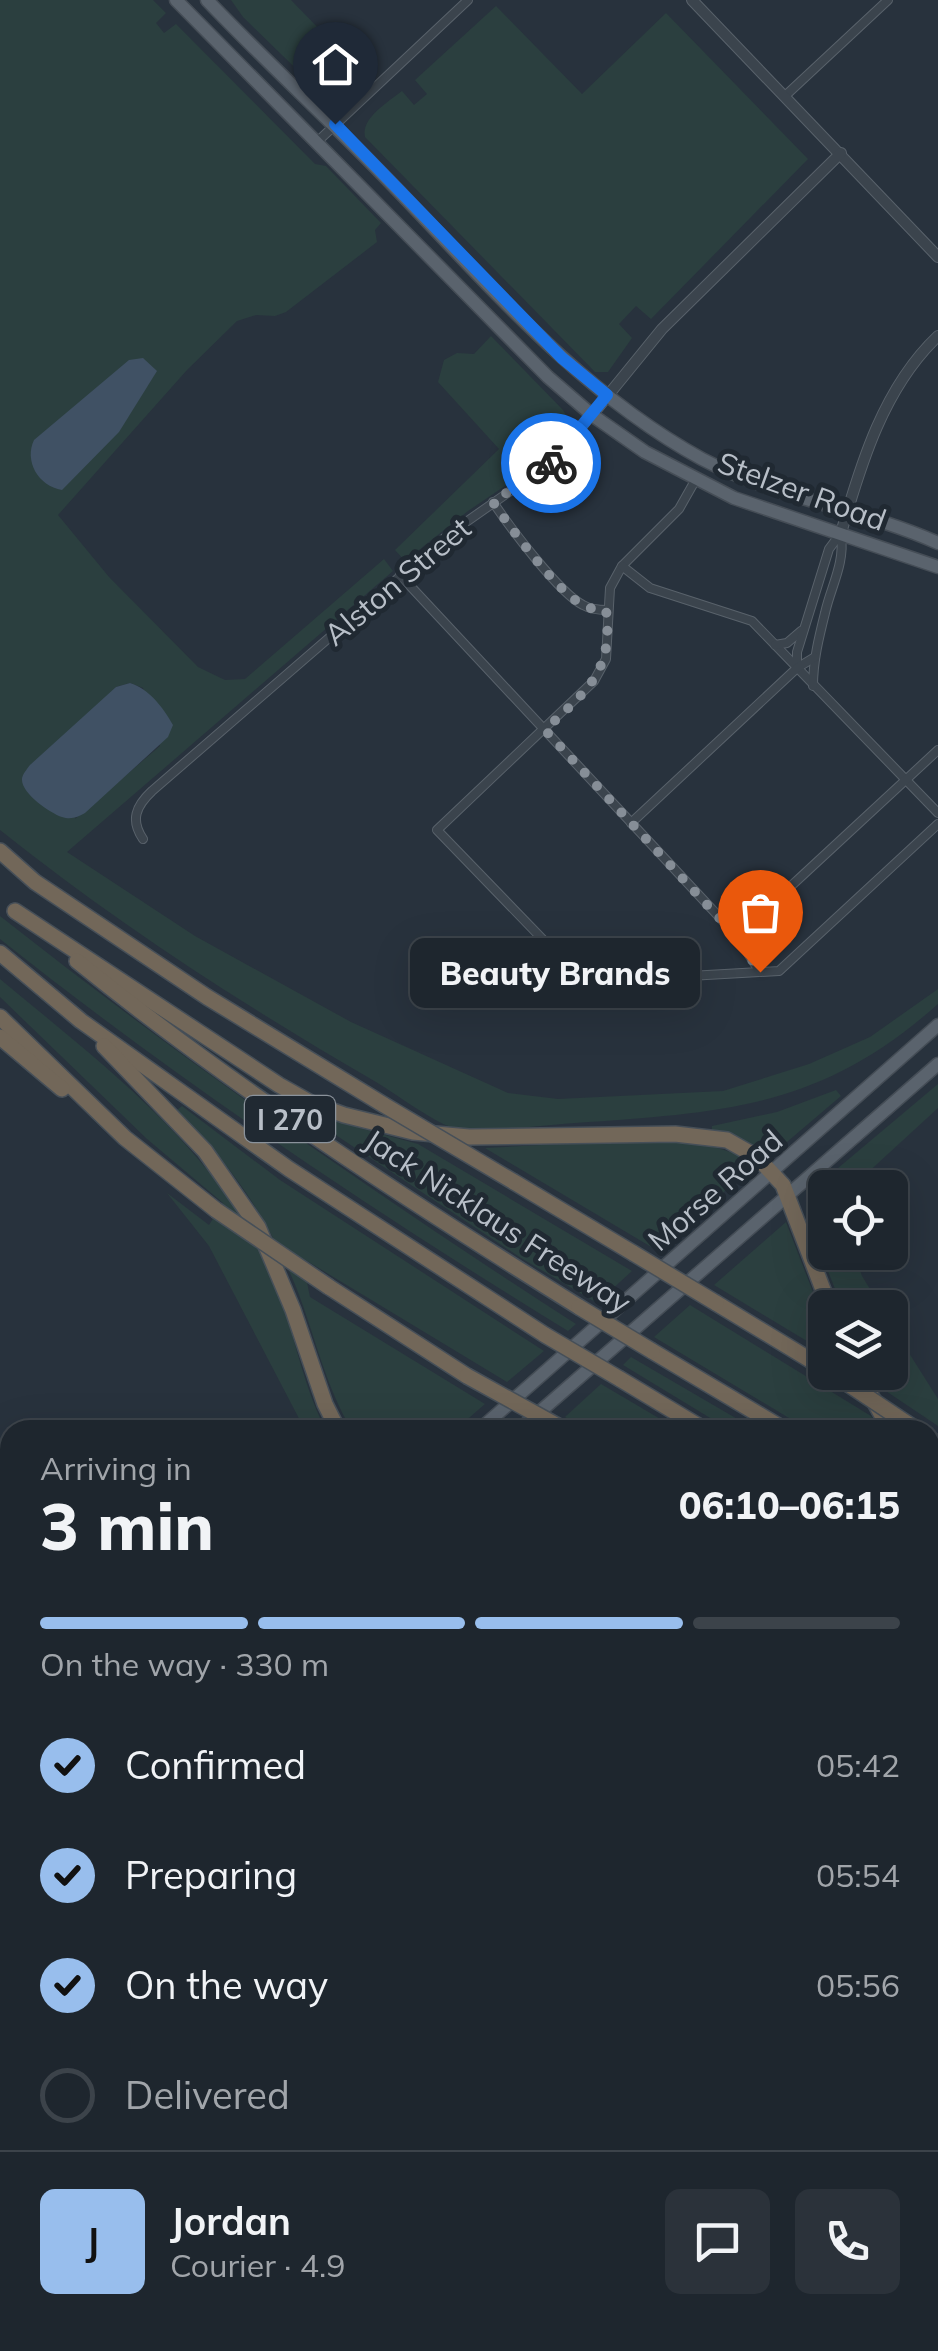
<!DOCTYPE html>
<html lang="en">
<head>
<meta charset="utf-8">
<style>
  body { margin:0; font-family:Mulish,sans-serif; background:#2b323a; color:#f1f3f6; height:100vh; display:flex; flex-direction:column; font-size:38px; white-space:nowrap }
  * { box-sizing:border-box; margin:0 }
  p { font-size:32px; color:#a1a5aa }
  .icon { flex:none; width:55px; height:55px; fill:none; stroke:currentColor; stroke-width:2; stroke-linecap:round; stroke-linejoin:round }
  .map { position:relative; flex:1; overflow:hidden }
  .panel { position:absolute; left:0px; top:1420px; width:940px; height:932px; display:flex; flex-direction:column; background:#1e262e; border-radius:30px 30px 0 0; box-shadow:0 10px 40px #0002,0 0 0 2px #3c434a }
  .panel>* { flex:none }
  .tools { position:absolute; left:808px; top:1170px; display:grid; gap:20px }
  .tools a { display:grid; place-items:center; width:100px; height:100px; border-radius:15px; background:#1e262e; box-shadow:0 10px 40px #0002,0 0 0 2px #3c434a; font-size:50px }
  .pin { position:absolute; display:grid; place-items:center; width:85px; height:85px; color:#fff; margin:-102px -42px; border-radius:50% 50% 50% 0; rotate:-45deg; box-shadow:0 0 10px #0007 }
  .pin .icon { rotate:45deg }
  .courier { position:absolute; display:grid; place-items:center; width:100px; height:100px; margin:-50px; border:8px solid #1a73e8; border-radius:50%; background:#fff; color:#222; box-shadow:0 2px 12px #0007 }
  .bubble { position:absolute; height:70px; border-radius:15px; background:#1e262e; box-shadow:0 10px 40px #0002,0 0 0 2px #3c434a; font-size:32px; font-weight:800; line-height:70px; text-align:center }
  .head em { font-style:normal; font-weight:800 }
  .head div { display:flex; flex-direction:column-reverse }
  .head { display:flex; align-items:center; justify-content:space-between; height:170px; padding:0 40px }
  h1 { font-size:65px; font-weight:800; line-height:75px }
  .bar { display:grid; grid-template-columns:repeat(4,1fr); gap:15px 10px; align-content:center; height:120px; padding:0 40px }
  .bar i { height:12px; border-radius:8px; background:#3c434a }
  .bar .current { background:#98beed }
  .bar p { grid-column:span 4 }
  .line { display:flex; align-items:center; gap:25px; padding:0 40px; border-top:2px solid #3c434a }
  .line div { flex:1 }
  .round { display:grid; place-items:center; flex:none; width:105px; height:105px; border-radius:15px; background:#2b323a }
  ol { padding:0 40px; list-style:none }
  li { display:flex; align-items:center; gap:30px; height:110px }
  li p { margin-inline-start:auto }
  li .icon { padding:10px; border-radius:50%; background:#98beed; color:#111; stroke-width:4 }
  li:last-child { color:#a1a5aa }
  li i { width:55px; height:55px; border:5px solid #3c434a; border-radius:50% }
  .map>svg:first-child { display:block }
  .green { fill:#2b3f3f; fill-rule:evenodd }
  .water { fill:#405164 }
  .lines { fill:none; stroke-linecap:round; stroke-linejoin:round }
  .minor-casing { stroke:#59626b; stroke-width:10 }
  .tertiary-casing { stroke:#59626b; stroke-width:12 }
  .primary-casing { stroke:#454d56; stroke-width:15 }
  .motorway-casing { stroke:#464f58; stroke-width:18 }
  .minor { stroke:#3b444d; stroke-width:8 }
  .tertiary { stroke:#3b444d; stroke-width:10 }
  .primary { stroke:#5a636d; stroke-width:12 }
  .motorway { stroke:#726759; stroke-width:15 }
  .motorway-bridge-casing { stroke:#464f58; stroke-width:18; stroke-linecap:butt }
  .motorway-bridge { stroke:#726759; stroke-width:15 }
  .done { stroke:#868e97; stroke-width:10; stroke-dasharray:0 18 }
  .route { stroke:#1a73e8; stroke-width:12 }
  .labels { text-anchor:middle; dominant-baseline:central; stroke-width:10; stroke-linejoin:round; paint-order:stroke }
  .shield { fill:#202932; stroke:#8a929b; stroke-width:2.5 }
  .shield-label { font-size:28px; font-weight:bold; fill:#b8bfc8 }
  .street-label { font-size:30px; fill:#b8bfc8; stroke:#202932 }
</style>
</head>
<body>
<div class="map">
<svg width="938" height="2351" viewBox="0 0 938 2351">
  <rect width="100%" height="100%" fill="#28323d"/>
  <g class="green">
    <path d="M0 0H153L166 13 156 23 164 33 176 24 315 164 326 166 381 223 375 230 377 242 286 312 275 316 256 315 237 321 187 370 58 515 109 577 198 667 225 680 245 679 384 559 393 571 67 852 195 936 351 1022 508 1093 558 1099 723 1091 809 1064 870 1037 938 989V1004C820 1109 725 1112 575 1123 540 1125 487 1134 454 1128 438 1125 393 1092 376 1082 245 1006 119 925 0 830ZM130 683 143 688 160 746 75 819 116 687Z"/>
    <polygon points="231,0 291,0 359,70 335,93 323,95 243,17"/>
    <path d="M496 6 582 94 666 13 808 159 651 319 636 306 619 324 632 338 608 372H595L365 137C361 118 387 103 402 91L414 105 427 94 415 80Z"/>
    <polygon points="491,336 563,410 571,424 542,461 468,511 405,561 395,550 499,449 438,382 444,360 457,353 474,354"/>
    <path d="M0 916C185 1062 377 1196 576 1324L568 1331C371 1210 181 1083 0 939Z"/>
    <path d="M0 979C102 1064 215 1147 271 1272 293 1323 300 1380 326 1430H305L209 1246 167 1193 209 1225 223 1203 147 1139 0 997Z"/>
    <polygon points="938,1084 938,1108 852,1187 825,1188 825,1252 854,1253 862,1276 881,1307 842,1307 807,1217 806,1195"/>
    <polygon points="836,1090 841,1096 774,1153 766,1153 712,1130 712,1126 777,1112"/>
    <polygon points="288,1099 360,1128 418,1144 632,1271 597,1303 521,1258 286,1102"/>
    <path d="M182 1106 280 1180 544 1351 507 1382 302 1258 310 1297 485 1404 455 1430H352C325 1386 315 1335 296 1287 265 1213 233 1168 177 1110Z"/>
    <path d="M634 1140C677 1141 718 1141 755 1164L658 1251 485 1148Z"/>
    <polygon points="786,1222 825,1323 825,1352 714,1285"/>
    <polygon points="690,1305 871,1416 881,1430 809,1430 654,1337"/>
    <polygon points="890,1323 938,1399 938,1426 874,1383 870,1373 890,1372"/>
    <polygon points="631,1357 739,1420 755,1430 730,1430 623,1365"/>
    <polygon points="601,1384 679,1430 587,1430 565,1417"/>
    <polygon points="0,1537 10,1541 10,1710 0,1698"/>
  </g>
  <g class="water">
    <path d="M143 358 157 371 119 432 62 490C38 486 24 461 34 440L129 360Z"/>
    <path d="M130 683C149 689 163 707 173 725L168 737 85 813C78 817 71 820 62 817 50 813 21 793 22 779 22 775 27 769 30 765L116 687Z"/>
  </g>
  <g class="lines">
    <g class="minor-casing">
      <g id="minor">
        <polyline points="785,96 888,0"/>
        <polyline points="318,141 468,0"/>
        <polyline points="696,479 679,509 622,566 610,588 606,659 594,681 437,830 584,982 779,971 938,824"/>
        <path d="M493 502C509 526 559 593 583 605 590 609 598 610 607 610"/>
        <polyline points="622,566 650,588 752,621 938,813"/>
        <polyline points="400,575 737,936 760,972"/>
        <polyline points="775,645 787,643 801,631"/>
        <polyline points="797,668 797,652 829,549 841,533"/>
        <path d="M813 686C813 661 819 637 825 613 831 586 845 564 841 535"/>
        <polyline points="631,823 797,668 815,657"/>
        <path d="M143 839C130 820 136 806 152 791L449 534 556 459 592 415"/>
        <polyline points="737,936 938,750"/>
        <polyline points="930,1842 938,1835"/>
        <polyline points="930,2184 938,2188"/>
        <polyline points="930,2264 938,2252"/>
        <polyline points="0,2330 8,2338"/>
        <polyline points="360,2342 368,2351"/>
        <polyline points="461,2342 469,2351"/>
        <polyline points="757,2342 764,2351"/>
        <polyline points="560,2351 570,2342"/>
      </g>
    </g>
    <g class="tertiary-casing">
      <g id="tertiary">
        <polyline points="692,0 938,257"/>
        <polyline points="592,415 662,329 841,153"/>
        <path d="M841 533C861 463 884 387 938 336"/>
      </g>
    </g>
    <g class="primary-casing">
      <g id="primary">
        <polyline points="176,0 548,377 592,415 645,452 734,498 938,567"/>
        <path d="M207 0C265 61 327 117 385 177 483 278 577 391 702 459 776 498 862 509 938 543"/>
        <polyline points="479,1430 938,1025"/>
        <polyline points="519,1430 938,1064"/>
        <polyline points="0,1856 10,1847"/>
      </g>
    </g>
    <g class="motorway-casing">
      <g id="motorway">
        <polyline points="0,851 35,882 207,997 384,1105"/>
        <polyline points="15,911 279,1085 311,1103 344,1115 413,1132 469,1137 675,1134 727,1140 757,1157 783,1185 830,1308"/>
        <polyline points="0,953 81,1021 289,1169 545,1335"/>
        <path d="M77 961C235 1089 407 1200 579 1307"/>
        <polyline points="0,1017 125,1138 216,1210"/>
        <polyline points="0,1037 62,1089"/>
        <polyline points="104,1046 205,1151 258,1227 293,1310 325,1404 338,1430"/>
        <polyline points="514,1182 633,1253"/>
        <polyline points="329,1287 467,1376"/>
        <polyline points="716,1303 825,1369"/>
        <polyline points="652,1351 785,1430"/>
        <polyline points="858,1372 890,1430"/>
        <polyline points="620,1379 705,1430"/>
        <polyline points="930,1439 938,1445"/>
        <polyline points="930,1478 938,1486"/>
        <polyline points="930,1516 938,1521"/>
        <polyline points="930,1565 938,1569"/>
        <polyline points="930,1590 938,1594"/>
        <polyline points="930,1634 938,1638"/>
      </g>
    </g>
    <use href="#minor" class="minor"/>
    <use href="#tertiary" class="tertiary"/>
    <use href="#primary" class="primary"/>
    <use href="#motorway" class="motorway"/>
    <g class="motorway-bridge-casing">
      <g id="motorway-bridge">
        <polyline points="384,1105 514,1182"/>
        <polyline points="216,1210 329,1287"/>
        <polyline points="633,1253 716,1303"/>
        <polyline points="579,1307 652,1351"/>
        <polyline points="545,1335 620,1379"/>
        <polyline points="830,1372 917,1430"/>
        <polyline points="467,1376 565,1430"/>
      </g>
    </g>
    <use href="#motorway-bridge" class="motorway-bridge"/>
  </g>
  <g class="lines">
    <path class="done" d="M551 463 493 502C509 526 558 593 583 605 590 609 598 610 606 610 614 672 586 691 545 730L736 936 760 972"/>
    <polyline class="route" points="335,124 562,358 607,395 551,463"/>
  </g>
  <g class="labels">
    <rect class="shield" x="245" y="1096" width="90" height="46" rx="8"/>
    <g class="shield-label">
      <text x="290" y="1119">I 270</text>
    </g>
    <g class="street-label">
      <text transform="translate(802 491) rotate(20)">Stelzer Road</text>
      <text transform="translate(397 581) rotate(-40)">Alston Street</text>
      <text transform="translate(715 1190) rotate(-41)">Morse Road</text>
      <text transform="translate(498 1221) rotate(33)">Jack Nicklaus Freeway</text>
    </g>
  </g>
</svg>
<div class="tools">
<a><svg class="icon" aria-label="locate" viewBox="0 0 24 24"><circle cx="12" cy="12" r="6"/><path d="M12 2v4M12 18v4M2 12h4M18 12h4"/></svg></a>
<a><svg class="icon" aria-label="layers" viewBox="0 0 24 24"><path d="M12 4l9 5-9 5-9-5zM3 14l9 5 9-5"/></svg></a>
</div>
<div class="pin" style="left:760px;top:972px;background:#ea580c"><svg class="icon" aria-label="bag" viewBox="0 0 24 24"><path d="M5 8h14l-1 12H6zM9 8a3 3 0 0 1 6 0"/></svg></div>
<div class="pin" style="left:335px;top:124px;background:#1f2937"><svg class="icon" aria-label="home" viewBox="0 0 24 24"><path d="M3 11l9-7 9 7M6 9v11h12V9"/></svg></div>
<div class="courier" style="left:551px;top:463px"><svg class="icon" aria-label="bike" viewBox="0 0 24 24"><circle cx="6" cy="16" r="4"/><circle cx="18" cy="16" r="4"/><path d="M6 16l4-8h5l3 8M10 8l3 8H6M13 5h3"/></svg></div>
<div class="bubble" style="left:410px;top:938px;width:290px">Beauty Brands</div>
<section class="panel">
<div class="head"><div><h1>3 min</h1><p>Arriving in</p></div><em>06:10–06:15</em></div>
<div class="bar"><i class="current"></i><i class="current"></i><i class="current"></i><i></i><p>On the way · 330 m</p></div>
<ol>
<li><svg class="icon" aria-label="check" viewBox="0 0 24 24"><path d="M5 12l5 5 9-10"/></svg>Confirmed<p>05:42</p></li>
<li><svg class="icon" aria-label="check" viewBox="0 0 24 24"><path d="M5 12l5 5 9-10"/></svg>Preparing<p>05:54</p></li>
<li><svg class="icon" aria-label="check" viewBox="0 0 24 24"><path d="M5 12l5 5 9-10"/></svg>On the way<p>05:56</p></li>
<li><i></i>Delivered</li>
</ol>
<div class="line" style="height:180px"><b class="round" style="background:#98beed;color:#111">J</b><div><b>Jordan</b><p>Courier · 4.9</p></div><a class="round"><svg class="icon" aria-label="chat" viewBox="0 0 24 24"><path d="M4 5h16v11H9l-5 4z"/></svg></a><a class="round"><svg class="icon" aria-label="phone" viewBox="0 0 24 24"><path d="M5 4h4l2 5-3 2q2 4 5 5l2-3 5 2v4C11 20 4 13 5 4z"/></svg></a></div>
</section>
</div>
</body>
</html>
